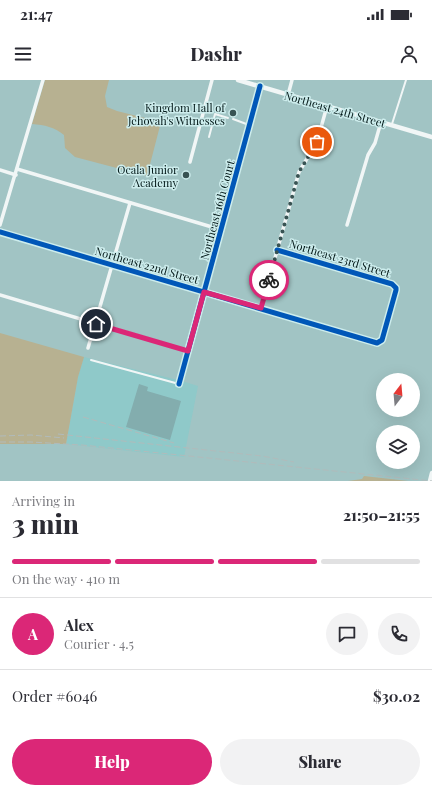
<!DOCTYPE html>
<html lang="en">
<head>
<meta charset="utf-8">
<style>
  body { margin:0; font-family:"Playfair Display",serif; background:#f2f2f3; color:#2b2b33; height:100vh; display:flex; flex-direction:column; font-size:15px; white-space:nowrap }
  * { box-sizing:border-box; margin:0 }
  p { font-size:13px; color:#7c7c81 }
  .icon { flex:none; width:22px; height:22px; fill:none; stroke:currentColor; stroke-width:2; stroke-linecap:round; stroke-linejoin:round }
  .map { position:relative; height:401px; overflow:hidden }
  .drawer { display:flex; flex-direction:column; background:#fff; flex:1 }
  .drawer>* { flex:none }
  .needle { width:26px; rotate:16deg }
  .fabs { position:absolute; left:376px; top:293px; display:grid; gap:8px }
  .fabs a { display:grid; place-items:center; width:44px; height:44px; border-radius:50%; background:#fff; box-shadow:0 4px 16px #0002; font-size:20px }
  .pin { position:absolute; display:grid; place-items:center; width:34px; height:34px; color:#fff; margin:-17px; border:2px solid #fff; border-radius:50%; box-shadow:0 1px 4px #0007 }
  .courier { position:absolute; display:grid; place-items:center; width:40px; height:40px; margin:-20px; border:3px solid #db2777; border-radius:50%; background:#fff; color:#222; box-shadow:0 1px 5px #0007 }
  .headline em { font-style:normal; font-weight:800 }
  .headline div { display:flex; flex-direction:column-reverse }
  .headline { display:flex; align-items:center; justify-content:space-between; height:68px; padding:0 12px }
  h1 { font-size:26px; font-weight:800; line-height:30px }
  .bar { display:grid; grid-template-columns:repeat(4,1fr); gap:6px 4px; align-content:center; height:48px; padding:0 12px }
  .bar i { height:5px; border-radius:3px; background:#e1e1e2 }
  .bar .on { background:#db2777 }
  .bar p { grid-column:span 4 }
  .line { display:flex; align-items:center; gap:10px; padding:0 12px; border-top:1px solid #e1e1e2 }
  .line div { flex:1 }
  .round { display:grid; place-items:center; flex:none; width:42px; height:42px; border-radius:21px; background:#f2f2f3 }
  .cta { display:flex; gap:8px; margin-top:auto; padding:8px 12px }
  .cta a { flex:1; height:46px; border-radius:24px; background:#db2777; color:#fff; font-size:16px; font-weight:800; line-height:46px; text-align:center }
  .cta a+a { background:#f2f2f3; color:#2b2b33 }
  .status { display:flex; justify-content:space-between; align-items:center; height:28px; padding:0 20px; background:#fff; direction:ltr }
  .status svg { height:11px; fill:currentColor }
  header { display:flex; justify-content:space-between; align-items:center; height:52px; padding:0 12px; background:#fff; font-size:18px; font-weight:800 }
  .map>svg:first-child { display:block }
  .built { fill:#8fc9c9 }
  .green { fill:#b7b191 }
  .building { fill:#83adae }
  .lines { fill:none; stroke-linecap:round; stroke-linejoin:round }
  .service { stroke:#f1f6f6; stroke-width:2 }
  .minor { stroke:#f1f6f6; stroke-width:3.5 }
  .tertiary { stroke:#f1f6f6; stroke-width:4.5 }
  .rail { stroke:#b1bbbb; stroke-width:1; stroke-dasharray:6 3; stroke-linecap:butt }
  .cycleway-casing { stroke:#cdeded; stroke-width:8 }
  .cycleway { stroke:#0057b8; stroke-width:5 }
  .done { stroke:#385353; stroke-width:4; stroke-dasharray:0 7.2 }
  .route { stroke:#db2777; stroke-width:5 }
  .poi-dot { fill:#385353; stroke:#cdeded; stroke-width:1.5 }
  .labels { text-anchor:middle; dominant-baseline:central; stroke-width:3; stroke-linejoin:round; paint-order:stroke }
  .poi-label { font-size:11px; fill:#001616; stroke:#cdeded; text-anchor:end }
  .street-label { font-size:11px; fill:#001616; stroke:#cdeded }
</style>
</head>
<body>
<div class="status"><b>21:47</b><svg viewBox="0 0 49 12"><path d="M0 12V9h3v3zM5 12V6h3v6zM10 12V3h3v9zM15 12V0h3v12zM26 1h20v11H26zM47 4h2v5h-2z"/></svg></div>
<header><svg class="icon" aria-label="menu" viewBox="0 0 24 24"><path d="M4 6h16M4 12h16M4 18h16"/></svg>Dashr<svg class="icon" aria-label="person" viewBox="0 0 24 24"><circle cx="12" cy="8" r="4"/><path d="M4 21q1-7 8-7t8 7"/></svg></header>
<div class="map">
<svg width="432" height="401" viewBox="0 0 432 401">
  <rect width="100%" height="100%" fill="#a1c4c4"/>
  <polygon class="built" points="84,277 178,300 176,306 180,307 182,301 198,306 184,377 66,364 78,297"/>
  <g class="green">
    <path d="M45 0H109L105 16 107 27 117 31 161 42 147 96 75 77 65 68 64 55C54 47 45 45 32 44Z"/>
    <polygon points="0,253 84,277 78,297 66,364 0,364"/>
    <polygon points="364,396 408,401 348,401 362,399"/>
  </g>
  <polygon class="building" points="139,304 148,307 147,311 181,321 170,360 126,347"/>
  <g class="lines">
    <g class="service">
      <polyline points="233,39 249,45"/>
      <polyline points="392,44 406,0"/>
      <polyline points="209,57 215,34 228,38"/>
      <polyline points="91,280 179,304"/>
    </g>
    <g class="minor">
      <polyline points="288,15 292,0"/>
      <polyline points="190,82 212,0"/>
      <polyline points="17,89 222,150"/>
      <polyline points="0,90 16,95"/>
      <polyline points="0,145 43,0"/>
      <polyline points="347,145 368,75 375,63 381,42"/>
      <polyline points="0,152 377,263 382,260 396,210 396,208 392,204 277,170"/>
      <polyline points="0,215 188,271"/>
      <polyline points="261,228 299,92 317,62 327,26"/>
      <polyline points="88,268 130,123"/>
      <polyline points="179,304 260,6"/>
    </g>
    <g class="tertiary">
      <polyline points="238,0 432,57"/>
      <polyline points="430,401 432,393"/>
    </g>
    <g class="rail">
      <polyline points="83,337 174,363"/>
      <polyline points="58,354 262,376 294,382"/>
      <polyline points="0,356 31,355 64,358"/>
      <polyline points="0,362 31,362 82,365 432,401"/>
    </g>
    <g class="cycleway-casing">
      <g id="cycleway">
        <polyline points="0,152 377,263 382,260 396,210 396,208 392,204 277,170"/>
        <polyline points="179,304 260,6"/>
      </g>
    </g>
    <use href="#cycleway" class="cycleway"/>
  </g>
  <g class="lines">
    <polyline class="done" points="269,200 299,92 317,62"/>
    <polyline class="route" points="96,244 188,271 204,212 261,228 269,200"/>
  </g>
  <g class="poi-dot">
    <circle cx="233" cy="33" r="4"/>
    <circle cx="186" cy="95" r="4"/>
  </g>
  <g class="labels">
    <g class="poi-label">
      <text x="225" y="27">Kingdom Hall of<tspan x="225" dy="13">Jehovah's Witnesses</tspan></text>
      <text x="178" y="89">Ocala Junior<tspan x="178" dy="13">Academy</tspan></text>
    </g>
    <g class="street-label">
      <text transform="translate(335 29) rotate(16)">Northeast 24th Street</text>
      <text transform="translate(217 130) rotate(-75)">Northeast 16th Court</text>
      <text transform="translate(340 178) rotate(17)">Northeast 23rd Street</text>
      <text transform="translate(147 185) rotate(16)">Northeast 22nd Street</text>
    </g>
  </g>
</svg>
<div class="fabs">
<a><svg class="needle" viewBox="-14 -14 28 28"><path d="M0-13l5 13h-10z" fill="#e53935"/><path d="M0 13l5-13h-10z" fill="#7c7c81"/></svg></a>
<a><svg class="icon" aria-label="layers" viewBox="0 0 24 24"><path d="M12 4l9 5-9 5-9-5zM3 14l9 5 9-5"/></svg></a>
</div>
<div class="pin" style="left:317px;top:62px;background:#ea580c"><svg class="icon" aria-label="bag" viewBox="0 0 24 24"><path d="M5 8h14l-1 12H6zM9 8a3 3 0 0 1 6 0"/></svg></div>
<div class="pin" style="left:96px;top:244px;background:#1f2937"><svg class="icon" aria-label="home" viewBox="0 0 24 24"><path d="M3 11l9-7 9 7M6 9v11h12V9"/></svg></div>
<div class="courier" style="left:269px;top:200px"><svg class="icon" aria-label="bike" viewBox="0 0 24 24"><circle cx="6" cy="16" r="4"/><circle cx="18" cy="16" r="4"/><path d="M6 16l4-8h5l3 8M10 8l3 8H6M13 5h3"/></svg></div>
</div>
<section class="drawer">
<div class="headline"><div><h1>3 min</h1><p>Arriving in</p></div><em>21:50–21:55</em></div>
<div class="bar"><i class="on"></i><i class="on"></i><i class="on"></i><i></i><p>On the way · 410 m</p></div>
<div class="line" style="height:72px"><b class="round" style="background:#db2777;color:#fff">A</b><div><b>Alex</b><p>Courier · 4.5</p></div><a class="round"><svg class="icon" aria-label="chat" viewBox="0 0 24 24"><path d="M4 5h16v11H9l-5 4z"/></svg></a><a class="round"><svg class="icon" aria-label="phone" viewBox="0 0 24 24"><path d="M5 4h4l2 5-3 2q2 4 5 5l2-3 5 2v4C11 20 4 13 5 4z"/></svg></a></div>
<div class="line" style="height:52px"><div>Order #6046</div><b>$30.02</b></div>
<div class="cta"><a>Help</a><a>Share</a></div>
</section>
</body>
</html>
